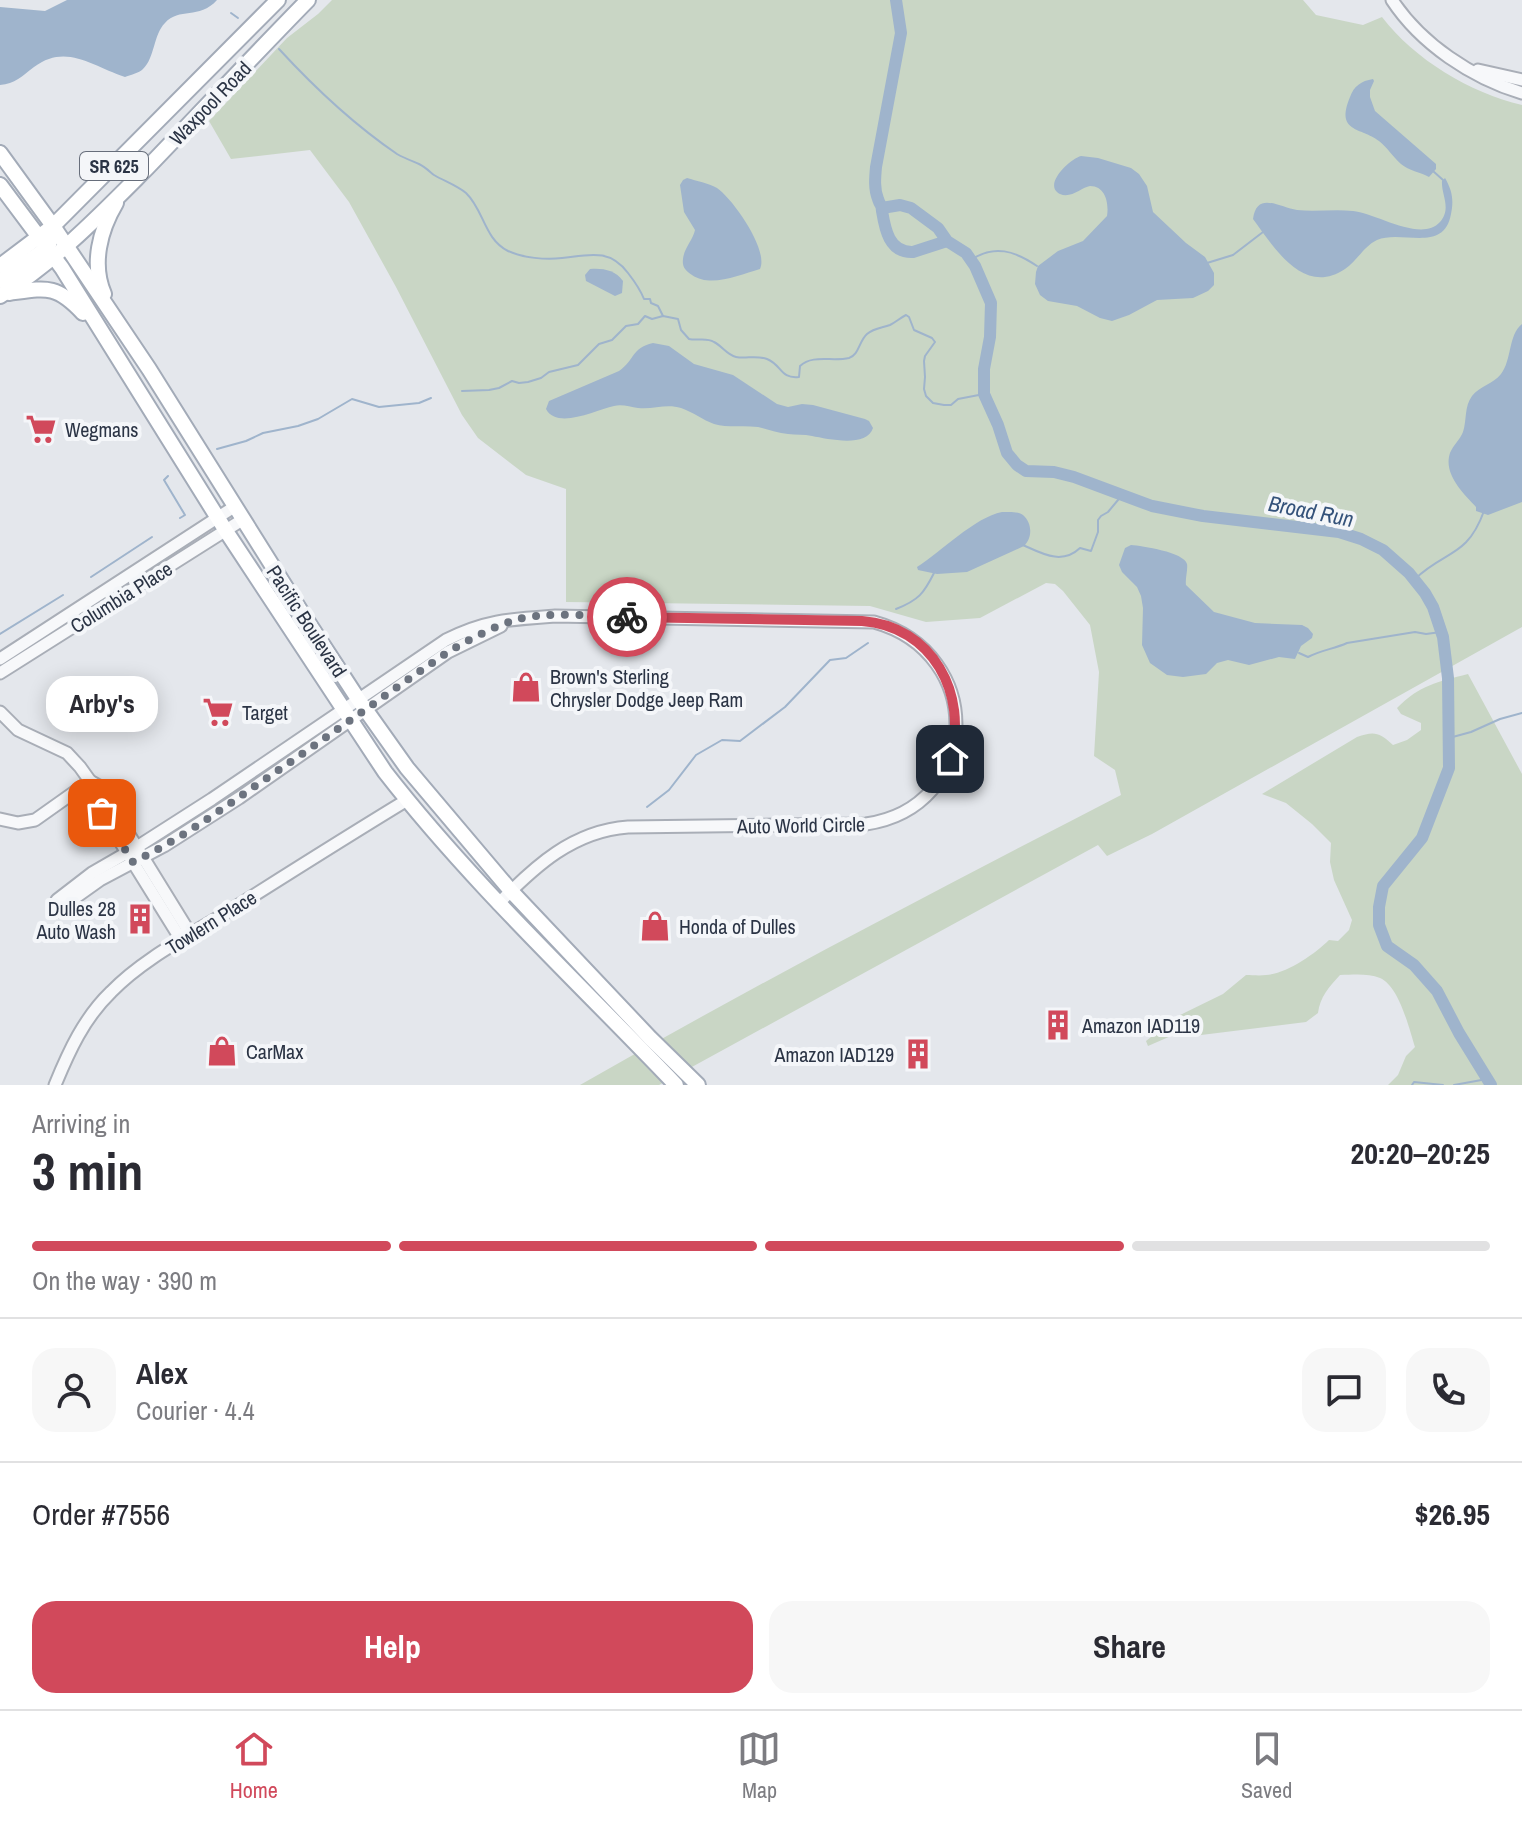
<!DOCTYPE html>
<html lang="en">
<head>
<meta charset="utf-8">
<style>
  body { margin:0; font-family:"Archivo Narrow",sans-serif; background:#f7f7f7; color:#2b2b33; height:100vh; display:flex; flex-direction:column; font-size:30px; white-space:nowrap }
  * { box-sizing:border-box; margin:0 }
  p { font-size:26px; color:#7c7c81 }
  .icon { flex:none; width:44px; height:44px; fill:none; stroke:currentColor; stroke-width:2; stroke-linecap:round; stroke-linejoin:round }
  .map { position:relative; height:1085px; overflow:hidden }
  .sheet { display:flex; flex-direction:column; background:#fff; flex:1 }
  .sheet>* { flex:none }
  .pin { position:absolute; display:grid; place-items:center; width:68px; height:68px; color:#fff; margin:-34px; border-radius:16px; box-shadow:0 4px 12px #0006 }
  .courier { position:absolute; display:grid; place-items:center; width:80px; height:80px; margin:-40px; border:6px solid #d1495b; border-radius:50%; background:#fff; color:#222; box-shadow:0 2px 10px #0007 }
  .bubble { position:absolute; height:56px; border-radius:24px; background:#fff; box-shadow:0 4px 20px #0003; font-size:26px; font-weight:700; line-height:56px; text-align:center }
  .overview em { font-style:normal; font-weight:700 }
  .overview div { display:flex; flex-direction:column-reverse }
  .overview { display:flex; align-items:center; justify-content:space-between; height:136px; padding:0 32px }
  h1 { font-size:52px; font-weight:700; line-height:60px }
  .bar { display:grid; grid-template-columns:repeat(4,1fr); gap:12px 8px; align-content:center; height:96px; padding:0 32px }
  .bar i { height:10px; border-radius:6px; background:#e1e1e2 }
  .bar .on { background:#d1495b }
  .bar p { grid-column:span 4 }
  .line { display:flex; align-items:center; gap:20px; padding:0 32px; border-top:2px solid #e1e1e2 }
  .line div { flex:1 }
  .round { display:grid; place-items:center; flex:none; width:84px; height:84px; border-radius:24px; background:#f7f7f7 }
  .button { display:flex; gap:16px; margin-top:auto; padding:16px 32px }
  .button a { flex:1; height:92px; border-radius:24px; background:#d1495b; color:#fff; font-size:32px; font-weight:700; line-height:92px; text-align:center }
  .button a+a { background:#f7f7f7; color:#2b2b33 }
  .menu { display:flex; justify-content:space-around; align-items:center; height:112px; border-top:2px solid #e1e1e2; background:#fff; font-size:22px; color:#7c7c81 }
  .menu a { display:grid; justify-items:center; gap:4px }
  .menu .on { color:#d1495b }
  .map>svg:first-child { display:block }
  .green { fill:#c9d6c5 }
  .water { fill:#9fb4cc }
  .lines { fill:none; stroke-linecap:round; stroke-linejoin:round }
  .stream { stroke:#9fb4cc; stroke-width:2 }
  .river { stroke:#9fb4cc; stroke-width:12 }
  .minor-casing { stroke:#a9aeb7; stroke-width:15 }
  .major-casing { stroke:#a3abb8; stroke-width:18 }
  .minor { stroke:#f7f8fa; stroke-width:11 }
  .major { stroke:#fff; stroke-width:14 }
  .done { stroke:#6c737f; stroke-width:8; stroke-dasharray:0 14.4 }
  .route { stroke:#d1495b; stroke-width:10 }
  .labels { text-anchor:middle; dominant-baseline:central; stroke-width:8; stroke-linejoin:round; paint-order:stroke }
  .shield { fill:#f4f6f9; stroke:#676e7b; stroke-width:2 }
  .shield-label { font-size:18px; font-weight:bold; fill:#2b3445 }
  .street-label { font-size:20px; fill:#2b3445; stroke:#f4f6f9 }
  .poi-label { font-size:20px; fill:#2b3445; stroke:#f4f6f9; text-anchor:start }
  .water-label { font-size:22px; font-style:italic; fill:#34527a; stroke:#f4f6f9 }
</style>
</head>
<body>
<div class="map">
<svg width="1522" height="1085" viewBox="0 0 1522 1085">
  <rect width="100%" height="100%" fill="#e4e7ec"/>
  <g class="green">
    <path d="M332 0H1303L1316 15 1363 25 1382 17C1414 59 1470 93 1522 105V627L1152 834 1107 856 1098 845 659 1085H580C758 983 939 889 1121 795L1115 770 1094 756 1099 672 1090 625 1063 591 1055 584 1046 583 980 618 926 622 870 606 566 602V489L526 475 478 438 462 415 396 287 349 202 310 150 231 159 209 121 287 38 318 14Z"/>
    <path d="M1468 674 1522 774V1085H1388L1398 1075 1406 1056 1415 1047C1409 1028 1399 986 1380 978 1368 973 1352 975 1340 975 1329 987 1320 997 1318 1013L1306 1022 1193 1036H1171L1148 1046 1146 1041 1176 1017 1223 994 1246 975C1252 975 1259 976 1266 975 1286 974 1315 954 1329 940L1338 941 1349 930 1352 920 1334 880 1330 862 1331 843 1312 824 1286 803 1262 794 1357 737C1374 731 1379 732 1393 745L1407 740 1421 730V723L1401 714 1397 708C1420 685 1437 682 1468 674Z"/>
  </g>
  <g class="water">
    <path d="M67 0H217C199 20 179 7 165 23 153 35 155 58 143 69 139 73 130 75 125 77 92 66 66 43 34 67 22 76 15 84 0 85V7L45 11Z"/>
    <path d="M1373 79 1374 81 1370 90V97L1375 111 1436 164V169L1429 177C1420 172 1409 171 1401 164 1393 157 1387 147 1379 141 1361 127 1335 133 1350 97 1354 86 1361 81 1373 79Z"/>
    <path d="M1081 156 1098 158 1131 168 1139 174 1147 186 1153 212 1186 243 1205 257 1214 273V285L1208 291 1193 298 1157 300 1129 315 1112 321 1100 318 1077 306 1048 301 1040 295 1035 284 1036 272 1038 266 1058 251 1083 241 1107 216C1109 204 1106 186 1090 186 1082 187 1071 199 1060 194 1042 185 1070 159 1081 156Z"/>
    <path d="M687 178C697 181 708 183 717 188 733 199 769 250 760 269 739 275 711 288 692 275 685 270 682 267 683 259 684 248 693 240 695 230L684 212 680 185 683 180Z"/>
    <path d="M1445 178C1452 190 1454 200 1451 214 1444 254 1401 229 1377 240 1364 246 1357 261 1345 269 1303 297 1274 247 1253 219 1257 190 1280 208 1297 210 1315 212 1334 209 1353 211 1376 213 1421 243 1440 222 1452 208 1441 195 1442 181Z"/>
    <path d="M590 269C603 268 615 270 623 281L622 293 615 296 586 281 585 275Z"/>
    <path d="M1522 324V502L1488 515 1476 511V507C1463 493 1443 474 1450 453 1453 445 1460 440 1463 432 1467 420 1464 407 1472 396 1480 386 1493 384 1501 374 1512 360 1508 335 1522 324Z"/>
    <path d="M653 343 669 346 694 364 733 375 777 404 788 407 802 404 813 405 865 419 869 421 873 428C867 448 828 439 812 436 804 434 796 435 788 434 777 433 768 429 758 427 743 425 728 428 714 424 703 420 693 412 681 408 666 403 653 410 638 408 630 407 622 404 614 406 596 410 557 430 546 409L549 401 619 371C635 360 631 348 653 343Z"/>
    <path d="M1002 512C1009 512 1017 511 1023 515 1033 524 1032 538 1024 546L967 572 937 574 918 570 917 567C941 552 975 517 1002 512Z"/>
    <path d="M1131 545C1142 546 1184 552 1187 564 1188 570 1185 579 1186 585L1214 612 1255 623 1302 625 1308 628 1313 634 1312 638 1301 646 1295 659 1279 657 1249 665 1228 660 1217 663 1206 674 1183 677 1167 675 1150 663 1142 645 1143 608 1141 596 1137 587 1122 572 1119 565 1125 548Z"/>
  </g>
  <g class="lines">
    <g class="stream">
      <polyline points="231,13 238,18"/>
      <path d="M279 49C313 86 356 126 397 154 404 158 412 161 419 164 425 167 429 171 434 175 444 181 456 185 466 193 484 210 484 239 508 251 523 258 546 260 562 258 589 255 609 248 628 273 635 282 640 289 644 299H650L651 303 658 306 663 316"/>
      <polyline points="1433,171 1443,180"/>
      <path d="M971 260C994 244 1015 251 1037 266"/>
      <polyline points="1207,263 1233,255 1263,232"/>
      <path d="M462 391 489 390 499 388 512 381 519 383 528 382 541 378 549 372 578 365 599 344 612 340 626 326 638 324 645 316 652 319 663 316 678 319 681 330 689 339C698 341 706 337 714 342 722 346 727 355 736 357 746 359 756 355 767 359 782 365 780 379 799 377L800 366C813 354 832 362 849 358 859 355 859 341 867 334 874 328 882 328 890 325 896 322 900 318 906 315L909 317 914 330 932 338 935 342 925 356 924 361 925 377 924 389 926 396 933 403 944 405H951L958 399 984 394"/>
      <polyline points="217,449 246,441 263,433 298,426 318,419 352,399 379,407 419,403 431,398"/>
      <polyline points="168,476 164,480 185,515 180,518"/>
      <path d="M1023 545C1043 554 1062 565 1080 548L1091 551 1098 532V520L1101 516 1108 512 1123 494"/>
      <polyline points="91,577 152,537"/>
      <path d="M1415 579C1445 550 1467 558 1484 511"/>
      <path d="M896 609C919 600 924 593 934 573"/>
      <polyline points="0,634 63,595"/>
      <path d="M1299 653 1308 657C1321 650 1334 649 1347 643L1415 632 1426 634 1441 632"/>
      <polyline points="1449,738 1471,732 1500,719 1522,713"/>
      <polyline points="647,807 669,790 696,755 722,740 740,741 785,707 830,660 846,658 868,643"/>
      <polyline points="1412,1085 1414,1082 1443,1085"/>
      <polyline points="1454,1085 1487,1079"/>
    </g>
    <g class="river">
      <path d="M896 0 901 33 876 167C875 178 874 189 878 199 881 208 881 202 882 211 885 229 889 253 913 252L947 241"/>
      <polyline points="882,208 900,205 911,208 938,228 947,241 966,253 975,266 991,303 990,337 984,369 984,394 998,425 1007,453 1017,465 1026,471 1054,472 1074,477 1152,506 1203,516 1339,532 1361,539 1383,550 1409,573 1425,593 1433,607 1443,637 1448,678 1449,768 1422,838 1383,886 1379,907 1379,925 1387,946 1414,965 1437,991 1459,1033 1491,1085"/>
    </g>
    <g class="minor-casing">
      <g id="minor">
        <path d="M1392 0C1421 44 1472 78 1522 93"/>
        <polyline points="1478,70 1522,80"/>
        <polyline points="0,659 234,507"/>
        <polyline points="0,673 242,520"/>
        <polyline points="0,712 18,730 67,753 80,767 90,781 99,786 186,927 185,938"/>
        <polyline points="90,781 90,793 177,933 185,938"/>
        <polyline points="0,819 18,823 35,820 90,781"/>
        <path d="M55 912 57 900 92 873 137 847 212 799 446 640C485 620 512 619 555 616L874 622C987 653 982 807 866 824L628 827C573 831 535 866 498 904"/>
        <polyline points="55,912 100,880 164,846 239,798 448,652 501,626"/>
        <path d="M55 1085C69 1051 84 1018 111 992 143 959 187 937 226 913 286 875 346 837 407 800"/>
      </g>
    </g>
    <g class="major-casing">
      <g id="major">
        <polyline points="0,153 53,226 149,369 300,610 358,699 407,768 511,891 650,1038 698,1085"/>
        <path d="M0 185 62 268 226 531 385 772C473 885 578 982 676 1085"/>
        <polyline points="0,266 53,226 67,212 278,0"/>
        <polyline points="0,281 47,248 50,242"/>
        <path d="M9 293C46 288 56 284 83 313"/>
        <path d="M104 294C91 264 100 230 116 203"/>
        <path d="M0 296C56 261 101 214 147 168 201 112 254 55 308 0"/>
      </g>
    </g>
    <use href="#minor" class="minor"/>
    <use href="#major" class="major"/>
  </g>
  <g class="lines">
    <path class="done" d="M102 813 133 862C175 842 214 815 252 788 318 744 382 697 448 652 469 640 492 627 515 620 545 611 595 616 627 617"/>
    <path class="route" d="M627 617 862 621C932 626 969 694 950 759"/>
  </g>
  <defs>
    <g id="supermarket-bare" transform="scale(2.4)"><path d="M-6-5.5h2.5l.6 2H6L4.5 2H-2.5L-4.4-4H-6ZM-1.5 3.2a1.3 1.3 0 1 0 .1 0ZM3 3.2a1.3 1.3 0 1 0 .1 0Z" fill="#d1495b" stroke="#f4f6f9" stroke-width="2.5" paint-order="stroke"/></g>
    <g id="shop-bare" transform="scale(2.4)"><path d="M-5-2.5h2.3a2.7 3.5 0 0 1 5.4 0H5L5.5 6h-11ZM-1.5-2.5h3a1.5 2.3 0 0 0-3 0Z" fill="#d1495b" stroke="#f4f6f9" stroke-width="2.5" paint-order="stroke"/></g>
    <g id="building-bare" transform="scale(2.4)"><path d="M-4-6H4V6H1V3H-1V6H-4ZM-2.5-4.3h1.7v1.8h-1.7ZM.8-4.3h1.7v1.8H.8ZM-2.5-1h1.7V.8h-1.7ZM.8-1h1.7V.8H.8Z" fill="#d1495b" stroke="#f4f6f9" stroke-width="2.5" paint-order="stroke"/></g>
  </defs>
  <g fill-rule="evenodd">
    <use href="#supermarket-bare" x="41" y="429"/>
    <use href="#shop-bare" x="526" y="687"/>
    <use href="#supermarket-bare" x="218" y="712"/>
    <use href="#building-bare" x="140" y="919"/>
    <use href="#shop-bare" x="655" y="926"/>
    <use href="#building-bare" x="1058" y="1025"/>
    <use href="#shop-bare" x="222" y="1051"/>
    <use href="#building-bare" x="918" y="1054"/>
  </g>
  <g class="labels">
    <rect class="shield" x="80" y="152" width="68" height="28" rx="6"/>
    <g class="shield-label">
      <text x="114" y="166">SR 625</text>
    </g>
    <g class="street-label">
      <text transform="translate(210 103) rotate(-46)">Waxpool Road</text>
      <text transform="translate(121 597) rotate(-32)">Columbia Place</text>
      <text transform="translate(307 621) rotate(57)">Pacific Boulevard</text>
      <text transform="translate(801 825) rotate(-1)">Auto World Circle</text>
      <text transform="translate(211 922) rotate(-32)">Towlern Place</text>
    </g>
    <g class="poi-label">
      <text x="65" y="429">Wegmans</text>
      <text x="550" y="676">Brown's Sterling<tspan x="550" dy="23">Chrysler Dodge Jeep Ram</tspan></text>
      <text x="242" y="712">Target</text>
      <text x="116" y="908" text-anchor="end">Dulles 28<tspan x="116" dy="23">Auto Wash</tspan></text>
      <text x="679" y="926">Honda of Dulles</text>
      <text x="1082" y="1025">Amazon IAD119</text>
      <text x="246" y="1051">CarMax</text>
      <text x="894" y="1054" text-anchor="end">Amazon IAD129</text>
    </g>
    <g class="water-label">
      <text transform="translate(1311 511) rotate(11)">Broad Run</text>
    </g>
  </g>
</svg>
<div class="pin" style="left:102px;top:813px;background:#ea580c"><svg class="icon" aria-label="bag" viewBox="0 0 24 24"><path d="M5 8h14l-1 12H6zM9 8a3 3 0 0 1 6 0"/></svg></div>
<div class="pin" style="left:950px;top:759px;background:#1f2937"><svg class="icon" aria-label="home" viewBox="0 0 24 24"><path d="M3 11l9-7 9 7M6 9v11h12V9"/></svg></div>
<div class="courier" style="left:627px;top:617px"><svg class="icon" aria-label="bike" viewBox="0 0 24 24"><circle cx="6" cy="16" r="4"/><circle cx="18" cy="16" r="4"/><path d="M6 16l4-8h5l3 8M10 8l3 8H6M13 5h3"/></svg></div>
<div class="bubble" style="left:46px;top:676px;width:112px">Arby's</div>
</div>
<section class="sheet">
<div class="overview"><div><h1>3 min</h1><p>Arriving in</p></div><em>20:20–20:25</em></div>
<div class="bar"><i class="on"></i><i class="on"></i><i class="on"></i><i></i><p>On the way · 390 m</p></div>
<div class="line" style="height:144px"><a class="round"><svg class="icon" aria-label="person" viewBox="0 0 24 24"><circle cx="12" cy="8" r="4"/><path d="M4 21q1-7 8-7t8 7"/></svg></a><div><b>Alex</b><p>Courier · 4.4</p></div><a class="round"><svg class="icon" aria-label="chat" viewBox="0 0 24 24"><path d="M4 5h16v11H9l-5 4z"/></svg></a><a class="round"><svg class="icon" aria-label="phone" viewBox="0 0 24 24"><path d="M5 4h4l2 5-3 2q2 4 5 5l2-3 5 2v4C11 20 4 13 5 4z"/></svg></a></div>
<div class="line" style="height:104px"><div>Order #7556</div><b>$26.95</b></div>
<div class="button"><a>Help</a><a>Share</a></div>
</section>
<nav class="menu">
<a class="on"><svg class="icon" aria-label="home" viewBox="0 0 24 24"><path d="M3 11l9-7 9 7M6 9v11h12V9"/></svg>Home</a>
<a><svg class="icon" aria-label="map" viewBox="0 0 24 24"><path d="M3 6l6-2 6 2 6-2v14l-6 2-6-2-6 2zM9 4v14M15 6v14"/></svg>Map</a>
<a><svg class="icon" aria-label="saved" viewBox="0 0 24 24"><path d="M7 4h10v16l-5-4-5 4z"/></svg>Saved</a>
</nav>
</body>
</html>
